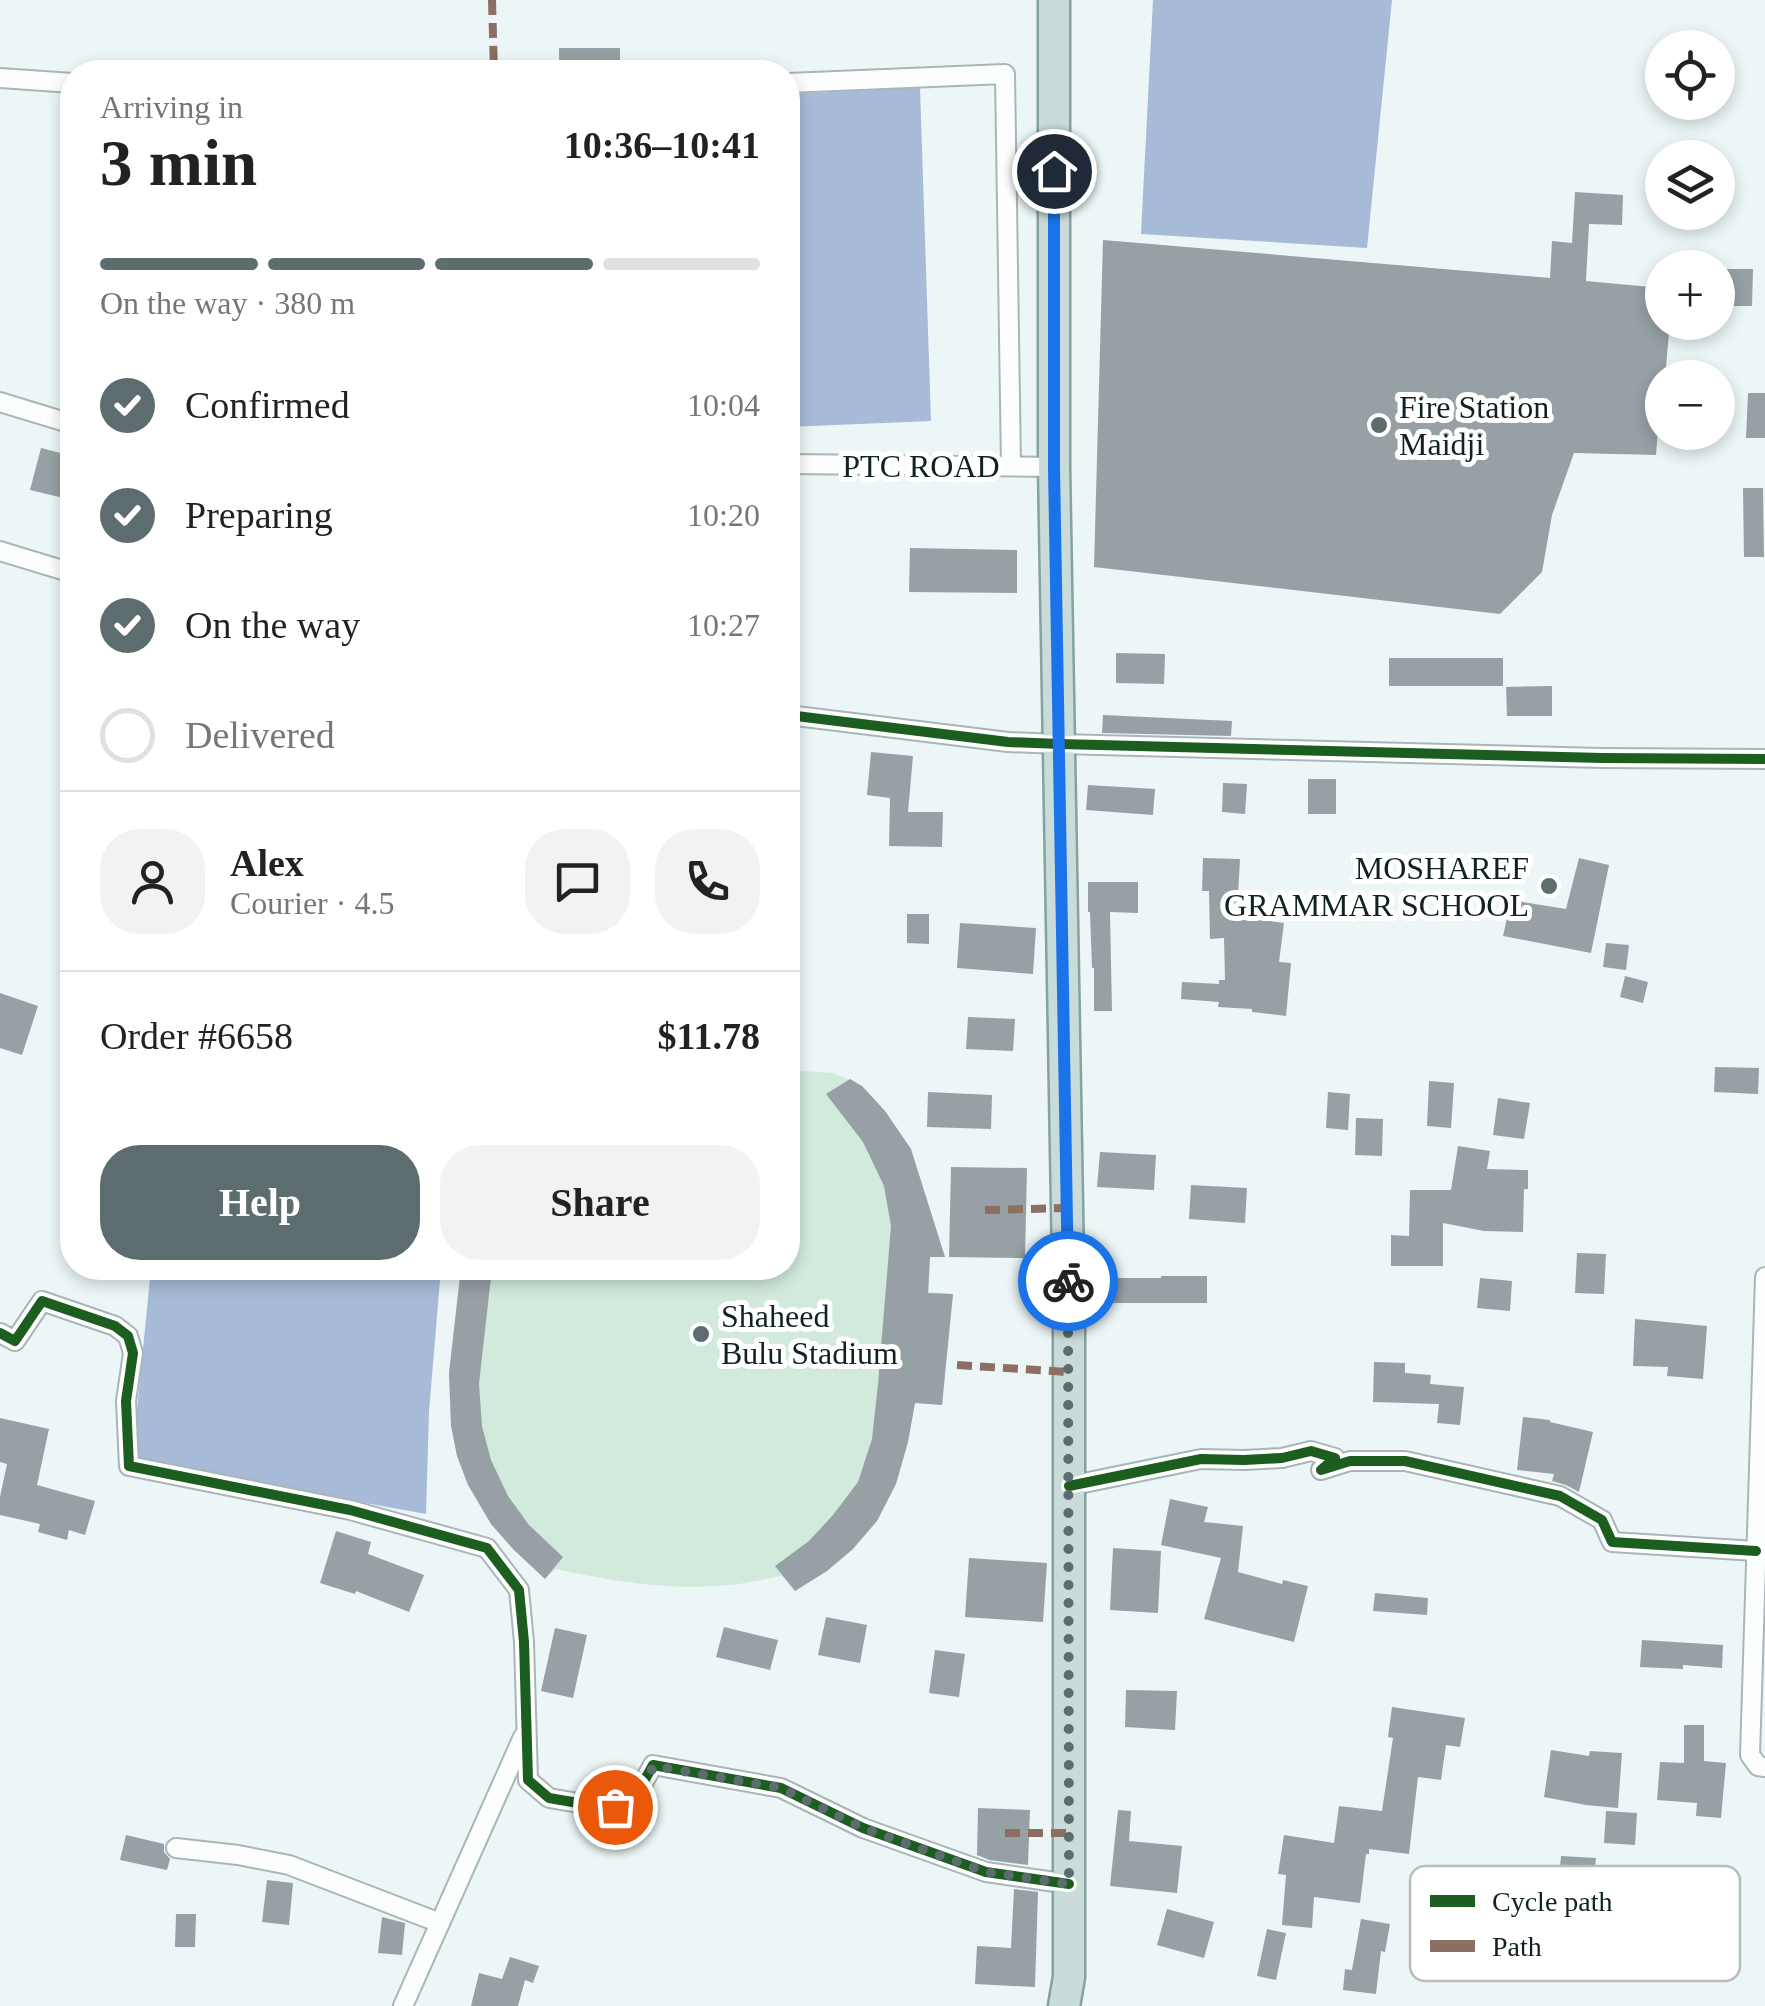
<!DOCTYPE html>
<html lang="en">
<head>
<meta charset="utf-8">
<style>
  body { margin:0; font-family:"Times New Roman",serif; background:#f2f2f2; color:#222; height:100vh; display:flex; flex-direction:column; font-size:38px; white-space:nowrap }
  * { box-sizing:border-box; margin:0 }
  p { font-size:32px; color:#767676 }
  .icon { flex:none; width:55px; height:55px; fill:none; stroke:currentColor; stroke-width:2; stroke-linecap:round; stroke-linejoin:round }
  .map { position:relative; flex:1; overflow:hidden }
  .panel { position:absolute; left:60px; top:60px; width:740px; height:1220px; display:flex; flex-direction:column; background:#fff; border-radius:40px; box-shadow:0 5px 15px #0003 }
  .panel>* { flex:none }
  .buttons { position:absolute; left:1645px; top:30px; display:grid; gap:20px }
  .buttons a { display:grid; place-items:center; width:90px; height:90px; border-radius:50%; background:#fff; box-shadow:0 5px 15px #0003; font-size:50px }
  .pin { position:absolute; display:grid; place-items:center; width:85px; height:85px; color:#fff; margin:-42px; border:5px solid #fff; border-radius:50%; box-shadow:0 2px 10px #0007 }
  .courier { position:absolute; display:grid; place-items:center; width:100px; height:100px; margin:-50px; border:8px solid #1a73e8; border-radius:50%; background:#fff; color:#222; box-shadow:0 2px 12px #0007 }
  .headline em { font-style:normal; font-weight:600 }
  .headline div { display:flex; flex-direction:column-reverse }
  .headline { display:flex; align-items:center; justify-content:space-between; height:170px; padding:0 40px }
  h1 { font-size:65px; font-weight:600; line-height:75px }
  .bar { display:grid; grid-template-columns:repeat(4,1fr); gap:15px 10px; align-content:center; height:120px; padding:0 40px }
  .bar i { height:12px; border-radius:8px; background:#e0e0e0 }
  .bar .on { background:#5d6c6e }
  .bar p { grid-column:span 4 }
  .line { display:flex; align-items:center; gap:25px; padding:0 40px; border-top:2px solid #e0e0e0 }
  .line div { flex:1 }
  .round { display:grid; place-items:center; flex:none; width:105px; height:105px; border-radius:40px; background:#f2f2f2 }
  ol { padding:0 40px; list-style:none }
  li { display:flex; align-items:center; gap:30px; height:110px }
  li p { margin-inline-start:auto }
  li .icon { padding:10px; border-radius:50%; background:#5d6c6e; color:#fff; stroke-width:4 }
  li:last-child { color:#767676 }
  li i { width:55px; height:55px; border:5px solid #e0e0e0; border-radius:50% }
  .cta { display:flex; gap:20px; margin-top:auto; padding:20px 40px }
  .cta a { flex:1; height:115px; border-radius:40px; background:#5d6c6e; color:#fff; font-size:40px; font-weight:600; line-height:115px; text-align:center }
  .cta a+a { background:#f2f2f2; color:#222 }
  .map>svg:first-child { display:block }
  .green { fill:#d2eadc }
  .water { fill:#a7bad8 }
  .building { fill:#97a1a5 }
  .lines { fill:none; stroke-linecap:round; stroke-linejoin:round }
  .minor-casing { stroke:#a8b6b7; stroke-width:22 }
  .trunk-casing { stroke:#86a2a0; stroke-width:35 }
  .minor { stroke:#fcfefe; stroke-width:18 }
  .trunk { stroke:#c9dcda; stroke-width:30 }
  .quiet { stroke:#8d6e63; stroke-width:8; stroke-dasharray:15 8; stroke-linecap:butt }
  .cycleway-casing { stroke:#fff; stroke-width:16 }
  .cycleway { stroke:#1b5e20; stroke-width:10 }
  .done { stroke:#5d6c6e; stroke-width:10; stroke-dasharray:0 18 }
  .route { stroke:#1a73e8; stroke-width:12 }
  .poi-dot { fill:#5d6c6e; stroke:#fff; stroke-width:4 }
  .labels { text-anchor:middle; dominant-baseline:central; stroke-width:10; stroke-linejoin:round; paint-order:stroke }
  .poi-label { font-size:32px; fill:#102225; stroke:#fff; text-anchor:start }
  .street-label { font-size:32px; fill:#102225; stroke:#fff }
  .key { fill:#fff; stroke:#b7bdbe; stroke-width:2.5 }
  .key-label { font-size:28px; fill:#102225 }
</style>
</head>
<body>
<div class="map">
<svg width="1765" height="2006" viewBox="0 0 1765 2006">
  <rect width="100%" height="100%" fill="#ecf6f7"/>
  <path class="green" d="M788 1070 833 1073 862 1086 885 1111 911 1149 930 1225 929 1292 953 1294 942 1405 915 1403 908 1442 896 1484 827 1571 795 1591 782 1576C764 1579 746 1584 727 1585 670 1591 611 1581 556 1569L545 1579 514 1550 491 1524 451 1426 449 1373 461 1268H788Z"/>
  <g class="water">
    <polygon points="1153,0 1392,0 1367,248 1141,234"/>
    <polygon points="920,88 931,421 788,427 788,94"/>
    <polygon points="151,1268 441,1268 429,1412 426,1514 132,1461"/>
  </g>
  <g class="building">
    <rect x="559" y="48" width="61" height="23"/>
    <polygon points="1575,192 1623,195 1622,225 1589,224 1586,281 1662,288 1662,322 1670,322 1665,378 1662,378 1656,455 1574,453 1552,515 1542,572 1500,614 1094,567 1103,240 1550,278 1552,241 1572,243"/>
    <polygon points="1718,269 1753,269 1752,306 1718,306"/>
    <polygon points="1748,393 1765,393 1765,438 1746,438"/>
    <polygon points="41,448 72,456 72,500 30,490"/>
    <polygon points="1743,488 1763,488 1764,557 1744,557"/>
    <polygon points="910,548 1017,550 1017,593 909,592"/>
    <polygon points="1116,653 1165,654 1164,684 1116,683"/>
    <rect x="1389" y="658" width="114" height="28"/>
    <polygon points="1552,686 1552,716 1507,716 1506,687"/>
    <polygon points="1103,715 1232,721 1231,736 1102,733"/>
    <polygon points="871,752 913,756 908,812 943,812 942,847 889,846 890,798 867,795"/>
    <rect x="1308" y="779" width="28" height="35"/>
    <polygon points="1223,783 1247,784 1245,814 1222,812"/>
    <polygon points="1088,785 1155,789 1153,815 1086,810"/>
    <polygon points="1203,858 1240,859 1237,916 1284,923 1279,962 1291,963 1286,1016 1252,1012 1252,1009 1218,1007 1219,1002 1181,999 1182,982 1219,984 1219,980 1225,980 1224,938 1210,939 1209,891 1202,891"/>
    <polygon points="1579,858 1609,865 1591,953 1503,936 1511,900 1566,909"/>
    <polygon points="1088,882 1138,882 1138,913 1110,912 1112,1011 1094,1011 1094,968 1092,968 1090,912 1088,912"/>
    <polygon points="907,914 929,914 929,944 907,943"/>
    <polygon points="960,923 1036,928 1033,974 957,968"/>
    <polygon points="1606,943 1629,945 1626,970 1603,967"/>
    <polygon points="1625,976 1648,982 1643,1003 1620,997"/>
    <polygon points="0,993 38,1006 22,1055 0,1048"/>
    <polygon points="968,1017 1015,1019 1013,1051 966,1049"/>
    <polygon points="1715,1067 1759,1068 1758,1094 1714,1092"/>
    <polygon points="850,1079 862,1086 885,1111 911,1149 945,1257 930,1257 928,1293 953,1294 942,1405 915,1403 908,1442 896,1484 877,1521 853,1549 827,1571 795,1591 775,1566 809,1541 833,1515 858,1482 872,1439 878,1384 891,1226 884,1186 863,1142 826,1094"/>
    <polygon points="1429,1081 1454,1083 1451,1128 1427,1126"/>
    <polygon points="928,1092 992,1095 991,1129 927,1127"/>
    <polygon points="1328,1092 1350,1094 1348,1130 1326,1128"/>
    <polygon points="1498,1098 1530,1103 1524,1139 1493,1135"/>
    <polygon points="1356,1118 1383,1119 1382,1156 1355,1155"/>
    <polygon points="1458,1146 1490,1151 1487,1169 1528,1170 1528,1189 1524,1189 1523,1232 1484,1231 1443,1223 1443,1266 1391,1266 1391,1235 1409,1236 1410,1190 1451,1190"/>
    <polygon points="1100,1152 1156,1155 1154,1190 1097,1187"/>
    <polygon points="951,1167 1027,1168 1025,1258 949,1257"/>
    <polygon points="1191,1185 1247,1188 1245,1223 1189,1219"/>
    <polygon points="1577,1253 1606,1254 1604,1294 1575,1293"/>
    <polygon points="461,1268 492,1268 479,1384 482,1426 491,1460 508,1496 529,1525 563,1557 545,1579 514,1550 491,1524 468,1485 457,1456 451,1426 449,1373"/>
    <polygon points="1161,1276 1207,1276 1207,1303 1097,1303 1097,1278 1161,1278"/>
    <polygon points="1480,1278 1512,1281 1510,1311 1477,1308"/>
    <polygon points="1635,1319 1707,1326 1703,1379 1667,1376 1668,1367 1633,1366"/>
    <polygon points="1374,1362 1405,1363 1405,1373 1431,1375 1430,1384 1464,1387 1460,1425 1437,1423 1439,1404 1373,1402"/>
    <polygon points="1523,1417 1550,1420 1550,1422 1593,1432 1579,1492 1566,1485 1552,1481 1554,1474 1517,1470"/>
    <polygon points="0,1418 49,1429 37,1485 95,1501 85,1535 69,1530 67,1540 38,1532 40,1524 0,1515 0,1497 7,1464 0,1462"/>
    <polygon points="1170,1499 1208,1507 1204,1522 1243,1526 1238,1572 1282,1584 1283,1580 1308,1586 1294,1642 1204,1619 1221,1558 1161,1545"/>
    <polygon points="336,1531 371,1542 368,1554 424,1575 409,1612 356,1591 355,1594 320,1583"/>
    <polygon points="1113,1548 1161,1551 1158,1613 1110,1610"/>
    <polygon points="969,1558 1047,1563 1043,1622 965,1617"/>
    <polygon points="1375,1593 1428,1598 1427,1615 1373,1611"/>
    <polygon points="826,1617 867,1625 860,1663 818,1655"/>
    <polygon points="724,1627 778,1640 770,1670 716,1657"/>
    <polygon points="555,1628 587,1635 573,1698 541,1691"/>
    <polygon points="1642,1640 1723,1645 1722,1668 1683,1665 1683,1669 1640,1667"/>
    <polygon points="935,1650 965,1654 959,1697 929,1693"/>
    <polygon points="1126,1690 1177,1691 1175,1730 1125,1727"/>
    <polygon points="1392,1707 1465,1718 1460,1747 1446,1745 1441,1780 1418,1777 1409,1854 1369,1849 1369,1854 1366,1854 1360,1903 1314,1897 1312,1928 1282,1925 1286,1875 1278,1874 1284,1835 1334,1843 1339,1806 1382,1811 1393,1738 1388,1737"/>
    <polygon points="1684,1725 1704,1725 1704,1761 1726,1763 1721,1818 1696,1816 1697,1803 1657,1800 1660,1762 1684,1763"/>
    <polygon points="1551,1750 1589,1756 1590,1751 1622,1753 1618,1808 1586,1805 1544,1797"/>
    <polygon points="978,1808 1030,1810 1028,1865 989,1860 977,1855"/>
    <polygon points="1118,1810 1131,1811 1129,1841 1182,1846 1177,1893 1110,1886"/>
    <polygon points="1606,1811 1637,1813 1635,1845 1604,1843"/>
    <polygon points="126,1835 164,1844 164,1852 170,1859 167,1870 120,1860"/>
    <polygon points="1561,1856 1596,1858 1594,1877 1650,1881 1647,1916 1596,1913 1597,1904 1557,1901"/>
    <polygon points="267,1880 293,1883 289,1925 262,1922"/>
    <polygon points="1014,1889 1038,1892 1035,1987 975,1984 977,1946 1011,1948"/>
    <polygon points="1167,1909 1214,1922 1204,1958 1157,1945"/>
    <polygon points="176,1914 196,1914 195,1947 175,1947"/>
    <polygon points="382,1917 405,1923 402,1955 378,1953"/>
    <polygon points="1361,1919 1390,1924 1385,1952 1381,1951 1376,1994 1343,1990 1345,1969 1352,1970"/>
    <polygon points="1267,1929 1286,1933 1276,1980 1257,1976"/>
    <polygon points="510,1957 539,1966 533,1983 525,1980 518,2006 471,2006 479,1973 502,1979"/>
  </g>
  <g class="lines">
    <g class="minor-casing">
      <g id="minor">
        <polyline points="0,78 72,83"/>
        <polyline points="788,83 1005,74 1011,466"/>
        <polyline points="0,402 72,424"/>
        <polyline points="788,464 1054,467"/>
        <polyline points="0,551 72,573"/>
        <polyline points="788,715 1008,742 1060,744 1602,758 1765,759"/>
        <polyline points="1765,1277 1750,1755 1758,1766 1765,1767"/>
        <polyline points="0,1333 15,1341 42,1301 115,1326 128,1336 133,1353 126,1401 129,1466 350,1510 487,1548 519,1590 524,1642 528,1780 549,1798 590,1805 615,1807 637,1794 653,1765 781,1788 863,1828 986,1872 1069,1884"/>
        <polyline points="1069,1486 1201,1459 1244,1460 1282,1458 1311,1451 1335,1458 1321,1470 1350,1461 1405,1461 1560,1496 1602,1520 1612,1542 1756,1551"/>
        <polyline points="176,1848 238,1855 289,1865 440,1923"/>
        <polyline points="403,2006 523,1737"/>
      </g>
    </g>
    <g class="trunk-casing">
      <polyline id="trunk" points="1054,0 1054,467 1069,1319 1069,1977 1064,2006"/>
    </g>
    <use href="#minor" class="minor"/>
    <use href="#trunk" class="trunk"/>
    <g class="quiet">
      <polyline points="492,0 494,72"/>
      <polyline points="985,1210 1067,1208"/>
      <polyline points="957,1365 1069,1372"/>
      <polyline points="1005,1833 1069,1833"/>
    </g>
    <g class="cycleway-casing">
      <g id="cycleway">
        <polyline points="788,715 1008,742 1060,744 1602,758 1765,759"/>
        <polyline points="0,1333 15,1341 42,1301 115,1326 128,1336 133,1353 126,1401 129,1466 350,1510 487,1548 519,1590 524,1642 528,1780 549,1798 590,1805 615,1807 637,1794 653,1765 781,1788 863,1828 986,1872 1069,1884"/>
        <polyline points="1069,1486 1201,1459 1244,1460 1282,1458 1311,1451 1335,1458 1321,1470 1350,1461 1405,1461 1560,1496 1602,1520 1612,1542 1756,1551"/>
      </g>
    </g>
    <use href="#cycleway" class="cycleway"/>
  </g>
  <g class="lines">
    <polyline class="done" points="615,1807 637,1794 654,1766 781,1788 863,1828 986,1872 1069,1884 1068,1281"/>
    <polyline class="route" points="1054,171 1054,467 1068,1281"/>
  </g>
  <g class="poi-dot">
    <circle cx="1379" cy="425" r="10"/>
    <circle cx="1549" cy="886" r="10"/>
    <circle cx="701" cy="1334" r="10"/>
  </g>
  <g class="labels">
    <g class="poi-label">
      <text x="1399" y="407">Fire Station<tspan x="1399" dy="37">Maidji</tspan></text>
      <text x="1529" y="868" text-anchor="end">MOSHAREF<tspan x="1529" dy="37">GRAMMAR SCHOOL</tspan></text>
      <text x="721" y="1316">Shaheed<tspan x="721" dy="37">Bulu Stadium</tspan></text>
    </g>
    <g class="street-label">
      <text x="921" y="466">PTC ROAD</text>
    </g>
  </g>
  <rect x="1410" y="1866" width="330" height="115" rx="15" class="key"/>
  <rect x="1430" y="1895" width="45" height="12" fill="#1b5e20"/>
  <rect x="1430" y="1940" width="45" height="12" fill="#8d6e63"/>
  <g class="key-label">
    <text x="1492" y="1911">Cycle path</text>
    <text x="1492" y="1956">Path</text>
  </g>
</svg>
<div class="buttons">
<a><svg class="icon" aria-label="locate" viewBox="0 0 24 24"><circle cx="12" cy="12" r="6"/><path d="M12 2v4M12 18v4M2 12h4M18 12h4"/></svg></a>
<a><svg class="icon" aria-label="layers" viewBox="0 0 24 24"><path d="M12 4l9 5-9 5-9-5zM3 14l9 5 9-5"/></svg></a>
<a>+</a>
<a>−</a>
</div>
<div class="pin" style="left:615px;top:1807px;background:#ea580c"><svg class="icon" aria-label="bag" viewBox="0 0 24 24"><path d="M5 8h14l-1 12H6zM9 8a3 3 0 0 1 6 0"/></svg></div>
<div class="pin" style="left:1054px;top:171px;background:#1f2937"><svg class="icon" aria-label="home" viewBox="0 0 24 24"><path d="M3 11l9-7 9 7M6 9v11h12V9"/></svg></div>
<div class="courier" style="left:1068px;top:1281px"><svg class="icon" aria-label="bike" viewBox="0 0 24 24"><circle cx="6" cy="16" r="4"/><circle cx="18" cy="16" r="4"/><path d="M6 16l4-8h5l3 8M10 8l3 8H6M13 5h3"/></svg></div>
<section class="panel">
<div class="headline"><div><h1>3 min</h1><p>Arriving in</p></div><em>10:36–10:41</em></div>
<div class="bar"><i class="on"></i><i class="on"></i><i class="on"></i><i></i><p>On the way · 380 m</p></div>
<ol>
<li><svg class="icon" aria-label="check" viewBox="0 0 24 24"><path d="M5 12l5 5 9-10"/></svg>Confirmed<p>10:04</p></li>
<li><svg class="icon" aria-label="check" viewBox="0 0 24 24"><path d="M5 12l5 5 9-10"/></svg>Preparing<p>10:20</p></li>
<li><svg class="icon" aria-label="check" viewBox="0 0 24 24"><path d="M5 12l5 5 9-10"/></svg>On the way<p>10:27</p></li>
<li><i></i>Delivered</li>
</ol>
<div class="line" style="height:180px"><a class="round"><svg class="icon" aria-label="person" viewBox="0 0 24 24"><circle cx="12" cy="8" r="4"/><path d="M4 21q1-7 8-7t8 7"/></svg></a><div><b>Alex</b><p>Courier · 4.5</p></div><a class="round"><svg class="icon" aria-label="chat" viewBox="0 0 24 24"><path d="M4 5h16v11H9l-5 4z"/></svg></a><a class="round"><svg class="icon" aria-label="phone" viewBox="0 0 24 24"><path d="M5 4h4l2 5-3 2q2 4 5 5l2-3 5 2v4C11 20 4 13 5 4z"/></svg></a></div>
<div class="line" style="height:130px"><div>Order #6658</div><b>$11.78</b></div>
<div class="cta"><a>Help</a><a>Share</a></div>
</section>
</div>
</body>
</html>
